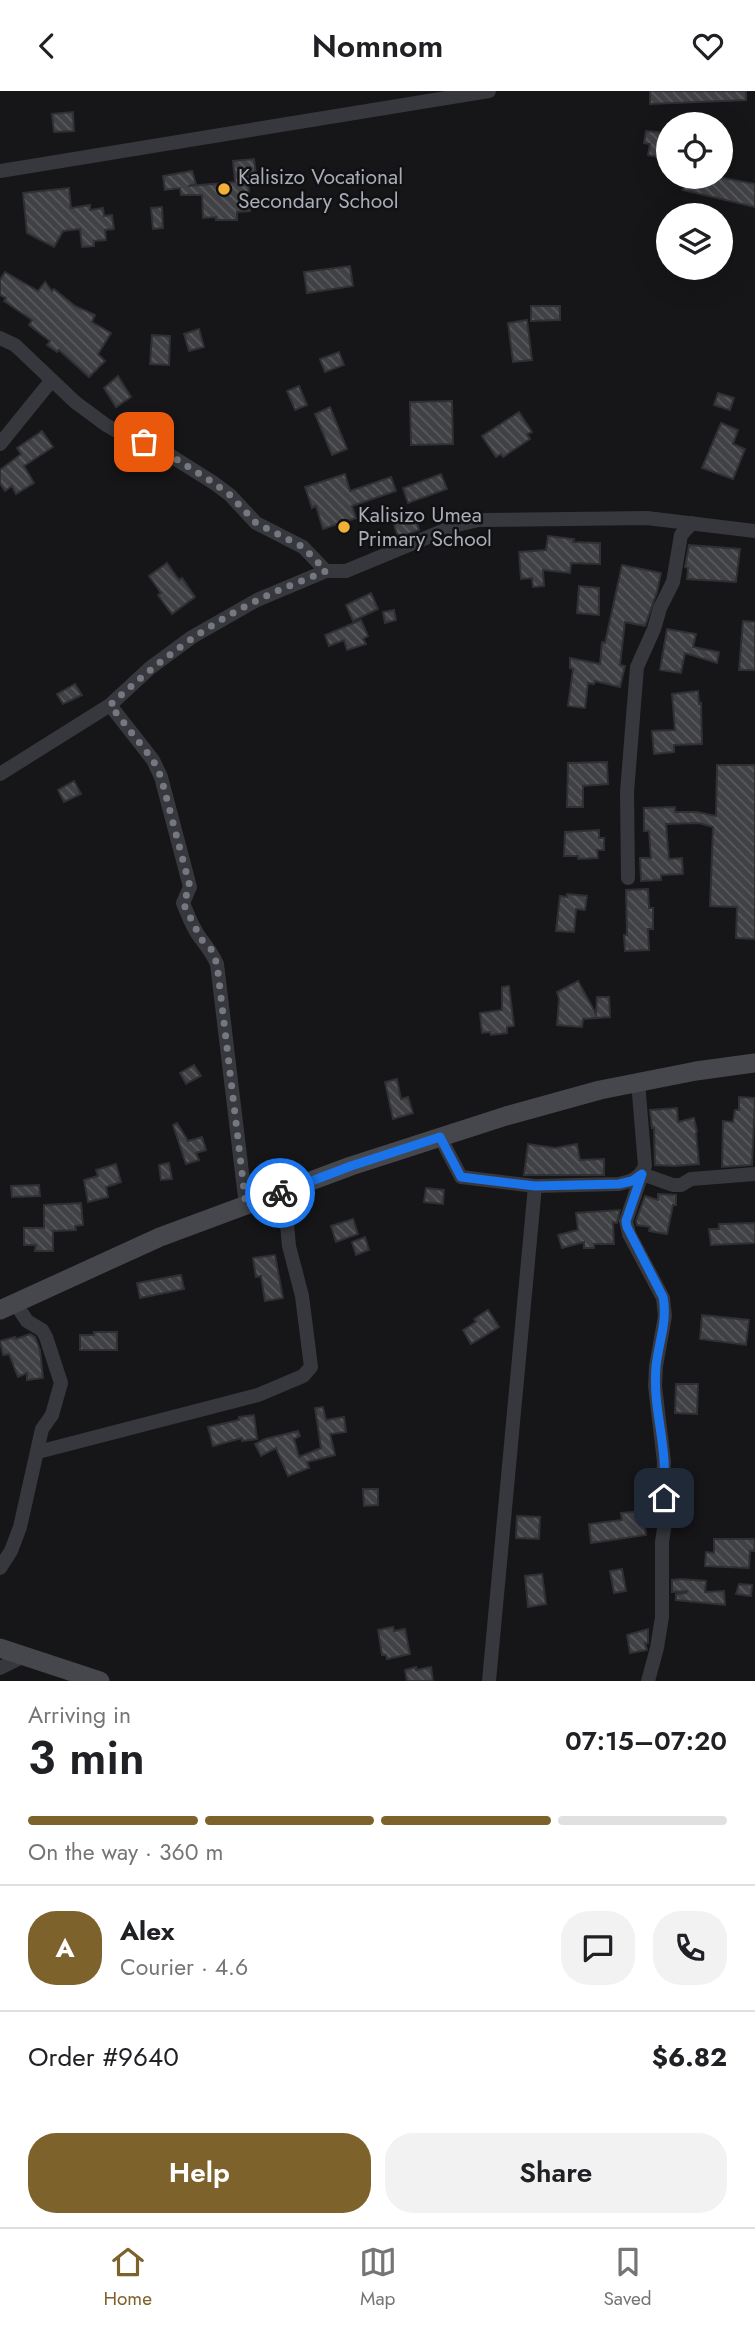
<!DOCTYPE html>
<html lang="en">
<head>
<meta charset="utf-8">
<style>
  body { margin:0; font-family:Jost,sans-serif; background:#f2f2f2; color:#202124; height:100vh; display:flex; flex-direction:column; font-size:26px; white-space:nowrap }
  * { box-sizing:border-box; margin:0 }
  p { font-size:23px; color:#757577 }
  .icon { flex:none; width:38px; height:38px; fill:none; stroke:currentColor; stroke-width:2; stroke-linecap:round; stroke-linejoin:round }
  .map { position:relative; height:1590px; overflow:hidden }
  .panel { display:flex; flex-direction:column; background:#fff; flex:1 }
  .panel>* { flex:none }
  .buttons { position:absolute; left:656px; top:21px; display:grid; gap:14px }
  .buttons a { display:grid; place-items:center; width:77px; height:77px; border-radius:50%; background:#fff; box-shadow:0 7px 28px #0002; font-size:35px }
  .pin { position:absolute; display:grid; place-items:center; width:60px; height:60px; color:#fff; margin:-30px; border-radius:14px; box-shadow:0 4px 10px #0006 }
  .courier { position:absolute; display:grid; place-items:center; width:70px; height:70px; margin:-35px; border:5px solid #1a73e8; border-radius:50%; background:#fff; color:#222; box-shadow:0 2px 9px #0007 }
  .headline em { font-style:normal; font-weight:600 }
  .headline div { display:flex; flex-direction:column-reverse }
  .headline { display:flex; align-items:center; justify-content:space-between; height:119px; padding:0 28px }
  h1 { font-size:46px; font-weight:600; line-height:52px }
  .bar { display:grid; grid-template-columns:repeat(4,1fr); gap:10px 7px; align-content:center; height:84px; padding:0 28px }
  .bar i { height:9px; border-radius:5px; background:#e0e0e0 }
  .bar .current { background:#7e622b }
  .bar p { grid-column:span 4 }
  .line { display:flex; align-items:center; gap:18px; padding:0 28px; border-top:2px solid #e0e0e0 }
  .line div { flex:1 }
  .round { display:grid; place-items:center; flex:none; width:74px; height:74px; border-radius:28px; background:#f2f2f2 }
  .primary-button { display:flex; gap:14px; margin-top:auto; padding:14px 28px }
  .primary-button a { flex:1; height:80px; border-radius:28px; background:#7e622b; color:#fff; font-size:28px; font-weight:600; line-height:80px; text-align:center }
  .primary-button a+a { background:#f2f2f2; color:#202124 }
  header { display:flex; justify-content:space-between; align-items:center; height:91px; padding:0 28px; background:#fff; font-size:32px; font-weight:600 }
  .menu { display:flex; justify-content:space-around; align-items:center; height:98px; border-top:2px solid #e0e0e0; background:#fff; font-size:19px; color:#757577 }
  .menu a { display:grid; justify-items:center; gap:4px }
  .menu .current { color:#7e622b }
  .map>svg:first-child { display:block }
  .building { fill:url(#building-back-hatch); stroke:#303034; stroke-width:2 }
  .lines { fill:none; stroke-linecap:round; stroke-linejoin:round }
  .street { stroke:#37383d; stroke-width:14 }
  .secondary { stroke:#45474d; stroke-width:19 }
  .done { stroke:#757880; stroke-width:7; stroke-dasharray:0 12.6 }
  .route { stroke:#1a73e8; stroke-width:9 }
  .poi-dot { fill:#f2b134; stroke:#111113; stroke-width:2.5 }
  .labels { text-anchor:middle; dominant-baseline:central; stroke-width:5; stroke-linejoin:round; paint-order:stroke }
  .poi-label { font-size:21px; fill:#a8adb8; stroke:#111113; text-anchor:start }
</style>
</head>
<body>
<header><svg class="icon" aria-label="back" viewBox="0 0 24 24"><path d="M15 5l-7 7 7 7"/></svg>Nomnom<svg class="icon" aria-label="heart" viewBox="0 0 24 24"><path d="M12 20l-8-8c-3-5 5-10 8-4 3-6 11-1 8 4z"/></svg></header>
<div class="map">
<svg width="755" height="1590" viewBox="0 0 755 1590">
  <defs>
    <pattern id="building-back-hatch" width="6" height="6" patternUnits="userSpaceOnUse" patternTransform="scale(1.75)"><rect width="6" height="6" fill="#404145"/><path d="M-1 5l2 2M0 0l6 6M5-1l2 2" fill="none" stroke="#595a5e"/></pattern>
  </defs>
  <rect width="100%" height="100%" fill="#161618"/>
  <g class="building">
    <polygon points="650,0 746,0 746,9 650,13"/>
    <polygon points="73,21 74,40 54,41 52,23"/>
    <polygon points="646,40 667,42 664,67 648,64 650,53 644,52"/>
    <polygon points="254,68 256,84 248,84 250,120 237,121 237,129 216,129 216,126 203,127 202,104 181,104 180,97 165,99 163,85 192,80 196,93 188,95 235,91 233,70"/>
    <polygon points="686,86 718,86 755,93 755,116 683,99"/>
    <polygon points="69,97 71,117 90,114 90,119 103,117 104,125 112,124 114,138 105,139 106,149 94,150 94,155 82,156 80,138 63,140 54,156 27,142 23,102"/>
    <polygon points="162,116 163,137 153,138 151,117"/>
    <polygon points="350,175 353,195 307,202 304,181"/>
    <polygon points="5,181 38,200 45,191 52,200 54,198 75,215 95,224 92,231 111,242 98,263 105,270 89,286 59,259 57,261 47,254 50,250 29,234 32,229 4,210 6,207 0,204 0,189"/>
    <polygon points="531,215 560,215 560,229 531,230"/>
    <polygon points="527,229 532,269 513,271 508,232"/>
    <polygon points="199,238 204,256 189,260 184,243"/>
    <polygon points="152,244 170,245 169,274 150,273"/>
    <polygon points="339,261 344,274 325,281 320,268"/>
    <polygon points="118,285 131,306 116,316 104,297"/>
    <polygon points="299,295 307,314 295,319 287,300"/>
    <polygon points="718,302 734,307 730,319 714,314"/>
    <polygon points="452,310 453,353 411,354 410,311"/>
    <polygon points="330,316 347,358 332,364 315,323"/>
    <polygon points="519,321 532,341 527,343 530,348 503,366 501,363 496,366 482,345"/>
    <polygon points="721,332 738,339 733,353 745,358 733,388 702,377"/>
    <polygon points="42,340 53,356 24,375 34,392 16,403 12,395 5,400 0,392 0,379 21,363 17,357"/>
    <polygon points="345,383 350,400 391,386 396,400 352,415 356,427 323,438 316,415 312,417 305,396"/>
    <polygon points="441,383 447,398 408,412 403,397"/>
    <polygon points="415,424 419,439 398,447 393,430"/>
    <polygon points="548,445 574,448 573,451 600,452 600,473 571,472 570,482 543,479 544,495 533,496 532,487 521,488 519,461 546,459"/>
    <polygon points="689,454 740,458 736,491 687,488 688,477 685,476"/>
    <polygon points="167,472 179,489 182,487 195,506 172,523 158,504 161,502 149,485"/>
    <polygon points="622,474 661,482 657,501 645,535 625,531 620,574 625,575 620,596 595,590 594,593 588,592 585,617 568,615 573,578 570,577 570,567 600,573 602,551 605,552"/>
    <polygon points="579,495 599,497 599,524 577,522"/>
    <polygon points="371,502 378,518 353,530 346,514"/>
    <polygon points="394,519 396,529 385,532 383,521"/>
    <polygon points="361,529 368,545 363,548 366,553 347,559 344,549 329,555 325,544"/>
    <polygon points="743,530 755,531 755,579 739,579"/>
    <polygon points="667,538 696,543 693,556 719,561 717,572 685,562 681,582 660,579"/>
    <polygon points="75,593 82,604 63,613 57,603"/>
    <polygon points="698,600 699,613 701,612 702,653 674,654 674,661 654,663 652,640 675,639 672,603"/>
    <polygon points="607,671 608,693 583,695 583,716 567,716 568,672"/>
    <polygon points="717,674 755,674 755,848 736,847 737,816 710,815 713,736 699,732 666,733 669,768 682,767 683,783 661,784 661,789 641,790 640,767 651,767 649,740 644,740 644,717 675,716 675,721 697,721 716,725"/>
    <polygon points="74,690 81,703 64,711 58,699"/>
    <polygon points="599,739 599,747 604,747 604,759 597,759 598,767 578,768 578,765 564,765 565,741"/>
    <polygon points="648,798 649,817 653,817 653,838 648,838 649,859 625,860 624,844 627,844 626,799"/>
    <polygon points="567,803 587,805 585,819 576,818 574,841 556,840 560,805 567,806"/>
    <polygon points="578,890 596,923 597,906 609,906 610,926 583,928 582,936 557,934 559,908 557,901"/>
    <polygon points="509,895 514,935 507,936 507,942 491,944 490,941 482,942 480,922 502,919 502,896"/>
    <polygon points="194,974 201,985 186,993 180,982"/>
    <polygon points="397,988 401,1008 408,1006 413,1022 393,1028 385,991"/>
    <polygon points="739,1006 755,1007 752,1074 722,1076 723,1030 733,1031 735,1019 739,1019"/>
    <polygon points="677,1017 678,1031 694,1027 697,1041 696,1042 699,1073 674,1075 655,1074 654,1037 652,1037 650,1019"/>
    <polygon points="177,1032 188,1050 202,1046 206,1059 196,1062 199,1069 186,1073 173,1034"/>
    <polygon points="528,1053 555,1057 577,1053 580,1069 604,1068 604,1084 524,1084"/>
    <polygon points="169,1072 172,1088 161,1089 159,1074"/>
    <polygon points="116,1073 121,1091 106,1096 108,1106 88,1111 84,1089 98,1085 96,1079"/>
    <polygon points="39,1094 40,1105 12,1106 11,1095"/>
    <polygon points="426,1097 444,1099 443,1113 424,1111"/>
    <polygon points="658,1103 676,1104 676,1114 673,1114 667,1143 649,1140 650,1136 637,1134 636,1130 645,1105 658,1109"/>
    <polygon points="81,1112 83,1134 75,1135 76,1139 53,1140 53,1160 35,1160 36,1154 24,1154 24,1137 44,1137 44,1114"/>
    <polygon points="620,1119 617,1132 613,1131 614,1153 594,1153 594,1157 584,1157 584,1151 562,1157 558,1144 578,1139 576,1122"/>
    <polygon points="353,1128 358,1143 336,1151 331,1135"/>
    <polygon points="755,1132 755,1152 711,1154 709,1138 719,1138 719,1133"/>
    <polygon points="365,1146 369,1159 356,1164 352,1151"/>
    <polygon points="275,1164 283,1207 265,1210 261,1185 256,1186 253,1167"/>
    <polygon points="181,1184 184,1198 140,1207 137,1192"/>
    <polygon points="488,1219 499,1236 471,1253 463,1239 476,1231 474,1228"/>
    <polygon points="702,1224 749,1229 746,1254 700,1248"/>
    <polygon points="94,1241 117,1241 117,1259 80,1259 80,1244 94,1244"/>
    <polygon points="30,1243 35,1246 40,1259 43,1287 27,1289 27,1282 18,1286 9,1263 3,1264 0,1250 15,1246 16,1248"/>
    <polygon points="676,1293 698,1293 697,1323 675,1322"/>
    <polygon points="323,1316 326,1329 344,1326 346,1341 330,1343 335,1364 307,1371 309,1377 288,1385 276,1357 261,1365 255,1353 265,1348 298,1340 300,1345 294,1348 299,1366 321,1357 315,1317"/>
    <polygon points="254,1324 257,1348 242,1350 242,1347 213,1355 208,1336 239,1329 239,1326"/>
    <polygon points="363,1398 378,1398 378,1414 364,1415"/>
    <polygon points="643,1420 646,1444 591,1452 589,1433 622,1429 621,1422"/>
    <polygon points="517,1425 540,1426 539,1448 516,1447"/>
    <polygon points="714,1448 755,1448 754,1460 750,1460 749,1477 705,1475 706,1461 714,1462"/>
    <polygon points="622,1478 626,1500 614,1502 610,1480"/>
    <polygon points="542,1483 546,1513 528,1516 525,1485"/>
    <polygon points="681,1488 706,1490 705,1501 724,1500 725,1514 676,1509 676,1503 686,1502 687,1500 672,1501 672,1489"/>
    <polygon points="739,1493 752,1494 751,1505 736,1503"/>
    <polygon points="393,1536 394,1540 405,1538 410,1563 387,1568 386,1564 382,1564 378,1539"/>
    <polygon points="648,1538 648,1552 645,1552 647,1559 630,1562 627,1544"/>
    <polygon points="416,1576 416,1579 431,1576 433,1590 407,1590 405,1579"/>
  </g>
  <g class="lines">
    <g class="street">
      <polyline points="0,80 489,0"/>
      <polyline points="0,247 15,254 75,311 106,334 129,347 160,358 214,392 230,404 256,432 303,456 326,480"/>
      <polyline points="0,353 51,290"/>
      <path d="M110 614 153 669 161 686 190 796 183 812C188 824 193 838 201 848 208 857 212 862 217 873L246 1115"/>
      <polyline points="0,683 110,614 150,577 192,546 257,509 326,480 346,480 457,434 479,429 647,427 755,440"/>
      <polyline points="628,787 627,701 637,576 654,538 660,517 673,491 681,444 692,432"/>
      <path d="M440 1046 461 1086 535 1095 619 1093C632 1090 640 1087 645 1075L638 991"/>
      <polyline points="38,1361 258,1304 303,1285 311,1276 302,1205 289,1155 284,1101"/>
      <polyline points="0,1477 11,1460 20,1436 42,1338 52,1324 61,1292 46,1246 42,1239 27,1230 15,1212"/>
      <polyline points="0,1577 24,1565"/>
      <polyline points="489,1590 535,1095"/>
      <polyline points="648,1590 657,1557 662,1526 662,1451 666,1425 663,1390 664,1371 655,1295 656,1275 665,1225 663,1207 629,1143 626,1130 642,1083 673,1094 681,1094 691,1088 755,1083"/>
    </g>
    <g class="secondary">
      <polyline points="0,1219 160,1146 351,1075 506,1025 600,999 696,980 755,972"/>
      <polyline points="0,1557 100,1590"/>
    </g>
  </g>
  <g class="lines">
    <path class="done" d="M144 351 160 358 214 392 230 404 256 432 303 456 326 480C303 490 279 498 256 510 201 537 155 573 110 614L153 669 161 686 190 796 183 812 201 848 211 858 217 873 246 1115 280 1102"/>
    <path class="route" d="M280 1102 351 1075 440 1046 461 1086 535 1095 619 1093 632 1090 642 1083 626 1130 627 1136 663 1206C668 1230 658 1253 656 1276 653 1308 662 1338 664 1369 665 1381 663 1394 664 1407"/>
  </g>
  <g class="poi-dot">
    <circle cx="224" cy="98" r="7"/>
    <circle cx="344" cy="436" r="7"/>
  </g>
  <g class="labels">
    <g class="poi-label">
      <text x="238" y="86">Kalisizo Vocational<tspan x="238" dy="24">Secondary School</tspan></text>
      <text x="358" y="424">Kalisizo Umea<tspan x="358" dy="24">Primary School</tspan></text>
    </g>
  </g>
</svg>
<div class="buttons">
<a><svg class="icon" aria-label="locate" viewBox="0 0 24 24"><circle cx="12" cy="12" r="6"/><path d="M12 2v4M12 18v4M2 12h4M18 12h4"/></svg></a>
<a><svg class="icon" aria-label="layers" viewBox="0 0 24 24"><path d="M12 4l9 5-9 5-9-5zM3 14l9 5 9-5"/></svg></a>
</div>
<div class="pin" style="left:144px;top:351px;background:#ea580c"><svg class="icon" aria-label="bag" viewBox="0 0 24 24"><path d="M5 8h14l-1 12H6zM9 8a3 3 0 0 1 6 0"/></svg></div>
<div class="pin" style="left:664px;top:1407px;background:#1f2937"><svg class="icon" aria-label="home" viewBox="0 0 24 24"><path d="M3 11l9-7 9 7M6 9v11h12V9"/></svg></div>
<div class="courier" style="left:280px;top:1102px"><svg class="icon" aria-label="bike" viewBox="0 0 24 24"><circle cx="6" cy="16" r="4"/><circle cx="18" cy="16" r="4"/><path d="M6 16l4-8h5l3 8M10 8l3 8H6M13 5h3"/></svg></div>
</div>
<section class="panel">
<div class="headline"><div><h1>3 min</h1><p>Arriving in</p></div><em>07:15–07:20</em></div>
<div class="bar"><i class="current"></i><i class="current"></i><i class="current"></i><i></i><p>On the way · 360 m</p></div>
<div class="line" style="height:126px"><b class="round" style="background:#7e622b;color:#fff">A</b><div><b>Alex</b><p>Courier · 4.6</p></div><a class="round"><svg class="icon" aria-label="chat" viewBox="0 0 24 24"><path d="M4 5h16v11H9l-5 4z"/></svg></a><a class="round"><svg class="icon" aria-label="phone" viewBox="0 0 24 24"><path d="M5 4h4l2 5-3 2q2 4 5 5l2-3 5 2v4C11 20 4 13 5 4z"/></svg></a></div>
<div class="line" style="height:91px"><div>Order #9640</div><b>$6.82</b></div>
<div class="primary-button"><a>Help</a><a>Share</a></div>
</section>
<nav class="menu">
<a class="current"><svg class="icon" aria-label="home" viewBox="0 0 24 24"><path d="M3 11l9-7 9 7M6 9v11h12V9"/></svg>Home</a>
<a><svg class="icon" aria-label="map" viewBox="0 0 24 24"><path d="M3 6l6-2 6 2 6-2v14l-6 2-6-2-6 2zM9 4v14M15 6v14"/></svg>Map</a>
<a><svg class="icon" aria-label="saved" viewBox="0 0 24 24"><path d="M7 4h10v16l-5-4-5 4z"/></svg>Saved</a>
</nav>
</body>
</html>
